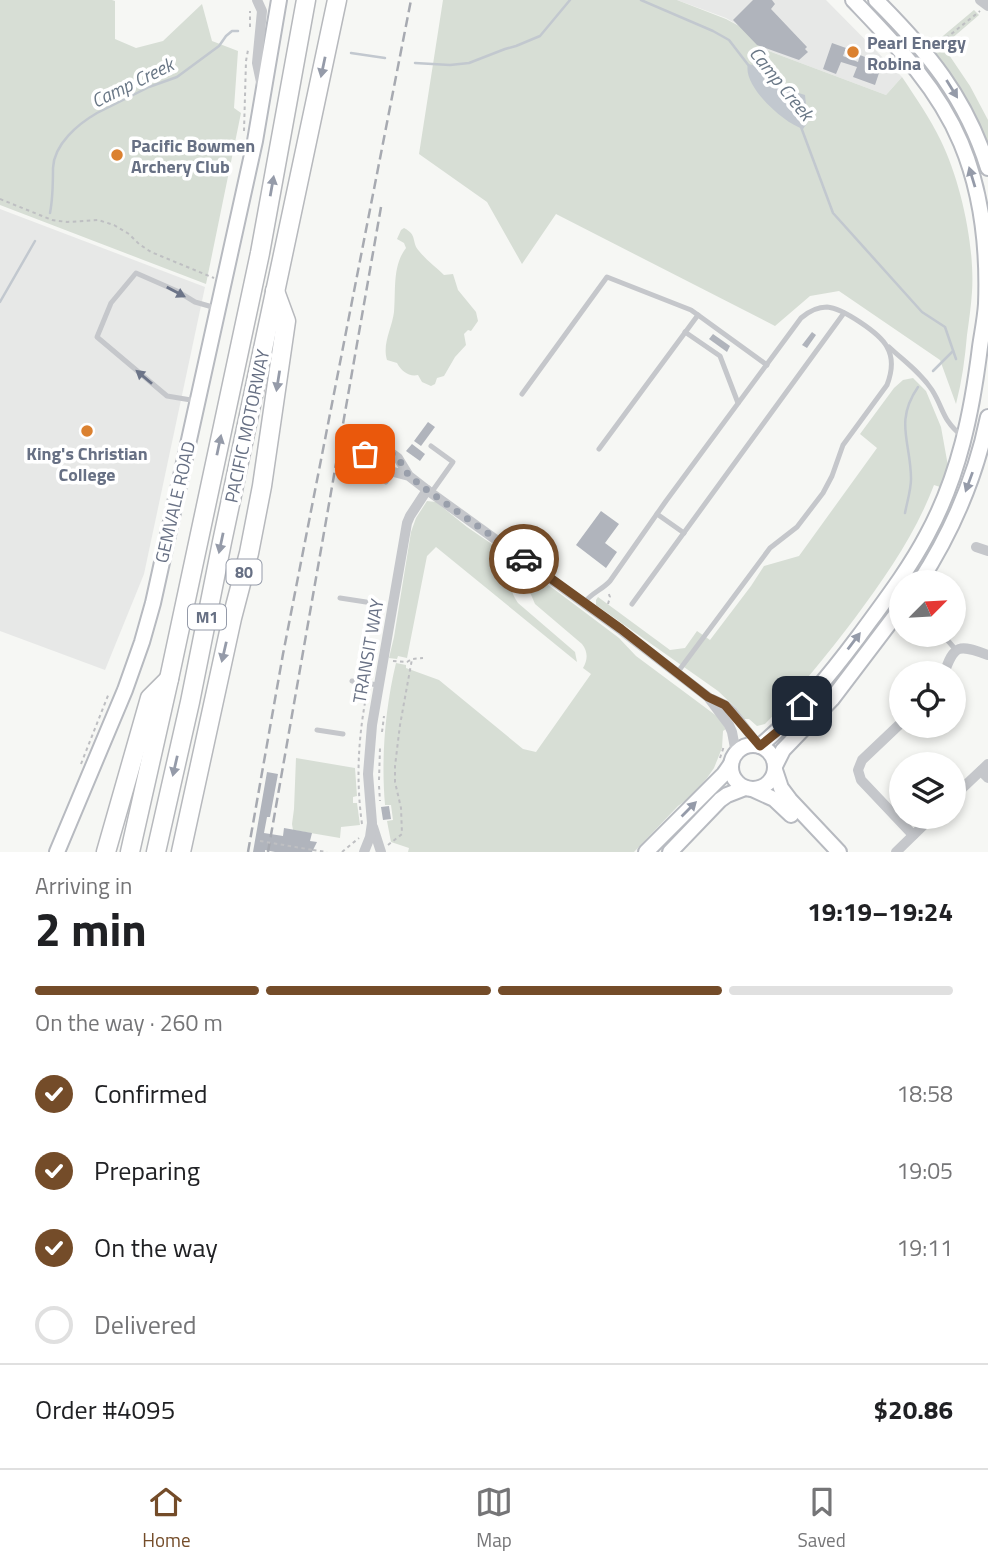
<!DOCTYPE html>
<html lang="en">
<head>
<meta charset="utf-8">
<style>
  body { margin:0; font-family:"Titillium Web",sans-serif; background:#f2f2f2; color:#202124; height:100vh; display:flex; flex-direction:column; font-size:26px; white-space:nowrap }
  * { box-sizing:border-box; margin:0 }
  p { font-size:23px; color:#757577 }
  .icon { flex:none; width:38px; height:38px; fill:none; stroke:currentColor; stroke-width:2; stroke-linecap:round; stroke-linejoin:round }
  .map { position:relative; height:852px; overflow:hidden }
  .panel { display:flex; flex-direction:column; background:#fff; flex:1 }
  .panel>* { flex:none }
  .needle { width:46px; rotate:66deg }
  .fabs { position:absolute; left:889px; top:570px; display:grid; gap:14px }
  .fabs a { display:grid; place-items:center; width:77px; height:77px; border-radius:50%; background:#fff; box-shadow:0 4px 10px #0003; font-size:35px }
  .pin { position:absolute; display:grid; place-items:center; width:60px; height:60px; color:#fff; margin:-30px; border-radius:14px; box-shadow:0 4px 10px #0006 }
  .courier { position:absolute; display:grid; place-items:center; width:70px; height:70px; margin:-35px; border:5px solid #744c29; border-radius:50%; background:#fff; color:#222; box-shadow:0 2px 9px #0007 }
  .overview em { font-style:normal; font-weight:700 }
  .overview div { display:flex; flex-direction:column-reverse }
  .overview { display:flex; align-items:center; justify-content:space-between; height:119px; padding:0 35px }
  h1 { font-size:46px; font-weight:700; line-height:52px }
  .bar { display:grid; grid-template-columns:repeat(4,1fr); gap:10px 7px; align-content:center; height:84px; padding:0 35px }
  .bar i { height:9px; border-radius:5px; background:#e0e0e0 }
  .bar .active { background:#744c29 }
  .bar p { grid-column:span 4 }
  .line { display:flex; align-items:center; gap:18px; padding:0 35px; border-top:2px solid #e0e0e0 }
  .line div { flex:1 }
  ol { padding:0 35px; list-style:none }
  li { display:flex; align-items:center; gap:21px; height:77px }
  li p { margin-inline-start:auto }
  li .icon { padding:7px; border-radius:50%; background:#744c29; color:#fff; stroke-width:4 }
  li:last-child { color:#757577 }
  li i { width:38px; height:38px; border:4px solid #e0e0e0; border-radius:50% }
  .menu { display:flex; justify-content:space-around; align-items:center; height:98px; border-top:2px solid #e0e0e0; background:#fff; font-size:19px; color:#757577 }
  .menu a { display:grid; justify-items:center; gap:4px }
  .menu .active { color:#744c29 }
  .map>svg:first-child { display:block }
  .built { fill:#e7e8e7 }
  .green { fill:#d7ded5 }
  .water { fill:#c2c8cf }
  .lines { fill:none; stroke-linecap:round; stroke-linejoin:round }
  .stream { stroke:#c2c8cf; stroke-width:2.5 }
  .building { fill:#b0b4bc }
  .secondary-casing { stroke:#b7bac0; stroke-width:18 }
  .highway-casing { stroke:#b7b9bd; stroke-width:21 }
  .path { stroke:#bebfc2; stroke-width:2; stroke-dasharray:3.5 3.5; stroke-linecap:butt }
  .lane { stroke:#c5c7cb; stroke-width:5 }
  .street { stroke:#c5c7cb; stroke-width:10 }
  .secondary { stroke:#fff; stroke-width:14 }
  .highway { stroke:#fff; stroke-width:18 }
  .rail { stroke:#a7aab1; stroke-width:2.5; stroke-dasharray:10 5; stroke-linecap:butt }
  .path-bridge { stroke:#bebfc2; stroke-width:2; stroke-dasharray:3.5 3.5; stroke-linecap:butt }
  .oneway { fill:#959ba9 }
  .oneway2 { fill:#6c7488 }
  .done { stroke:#999fab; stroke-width:7; stroke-dasharray:0 12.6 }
  .route { stroke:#744c29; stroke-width:9 }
  .poi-dot { fill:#db8130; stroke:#fff; stroke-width:2.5 }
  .labels { text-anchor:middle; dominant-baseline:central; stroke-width:7; stroke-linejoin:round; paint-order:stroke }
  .shield { fill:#fff; stroke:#959ba9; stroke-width:2 }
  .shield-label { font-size:16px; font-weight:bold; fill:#677084 }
  .poi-label { font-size:18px; font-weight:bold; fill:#677084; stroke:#fff; text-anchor:start }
  .street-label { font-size:18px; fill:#677084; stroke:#fff }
  .water-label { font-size:19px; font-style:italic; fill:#697786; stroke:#fff }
</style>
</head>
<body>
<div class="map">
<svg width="988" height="852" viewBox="0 0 988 852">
  <rect width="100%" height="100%" fill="#f6f7f4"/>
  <g class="built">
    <polygon points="677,0 826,0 902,77 886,95 766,50 743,28 726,18"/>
    <polygon points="0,209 205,287 144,574 105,670 0,631"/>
  </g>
  <g class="green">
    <polygon points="0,0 112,0 115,1 115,39 136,48 163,41 202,4 212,41 238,51 234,108 241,113 206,284 0,205"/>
    <path d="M443 0H677L726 19 743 28 766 50 886 95 902 77C916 98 930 118 941 141 961 182 975 247 972 292 971 306 969 321 967 335 965 358 962 381 956 404L940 360 839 291 810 296 775 326 556 214 522 264 487 202 419 154Z"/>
    <polygon points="974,10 979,15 943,46 970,86 988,120 988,146 968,103 931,46"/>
    <path d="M404 228C418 235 411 242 419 251 426 260 436 267 444 275L453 274 458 290 476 312 478 321 471 331 468 330 464 334 466 345 455 357 444 376 437 378 435 384 431 386 422 382 418 375C409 377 401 371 397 363L387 360C382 344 392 328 394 312 396 291 392 266 406 248L404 243 397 239 401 230Z"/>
    <path d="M913 378 926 391 941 427 948 466 940 487 934 485C916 533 886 576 855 618 827 655 798 691 765 724L757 726 749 719H744L737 709 718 691 596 605V600L598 597 670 650 685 648 697 631 710 640 751 586 764 566 799 556 877 448 860 434 894 388 903 380Z"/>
    <path d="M427 501 436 502 467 527 512 558C519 576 502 579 518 603L575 652 577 662 436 547 427 556 407 658 398 656 397 659 389 658 394 637 411 532 416 518Z"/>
    <path d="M533 577H538L619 638 636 656 718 717 726 729 723 731 722 748 714 768 707 778 689 798 678 806 634 852H408L409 848 391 842 387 821 393 820 391 805H385C381 758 385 709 396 663L406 665V668L439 680 523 749 536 752 591 674 583 668C588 659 588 652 582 644L535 604 529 590 528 583 529 580Z"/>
    <polygon points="296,758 355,768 357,796 353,797 353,803 357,803 360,825 341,827 340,838 293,830 292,824 294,809"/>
  </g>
  <path class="water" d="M748 64 762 67 789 90 805 95 808 122 803 129C784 123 742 86 748 64Z"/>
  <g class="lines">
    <g class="stream">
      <polyline points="641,0 713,31 729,40 749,66"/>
      <polyline points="351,53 385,58"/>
      <polyline points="415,63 450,65 469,63 505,49 516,46 540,36 570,0"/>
      <polyline points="801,127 833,213 922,312 945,327 956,359"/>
      <path d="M50 213C53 198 53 184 53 168 54 144 78 124 97 113L149 87 177 77 219 46 226 36 232 31H238"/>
      <polyline points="0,302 35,241"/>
      <polyline points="933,371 953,351"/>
      <path d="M905 513C907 502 911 490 911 479 911 442 894 422 918 387"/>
    </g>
  </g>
  <g class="building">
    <polygon points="753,0 772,0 775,4 771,9 807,47 805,49 808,52 799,60 757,45 733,20"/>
    <polygon points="832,43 846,48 843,56 858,62 860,55 882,64 875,85 853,77 857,67 841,62 836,74 823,69"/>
    <polygon points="812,332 816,335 807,348 802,345"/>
    <polygon points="713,334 730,346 727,352 709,339"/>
    <polygon points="428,422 435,427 421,446 414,441"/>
    <polygon points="412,444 425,454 420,461 406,451"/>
    <polygon points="601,511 619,524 605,543 617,552 606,568 576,545"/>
    <polygon points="267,772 278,774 270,817 267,817 264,833 283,836 284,828 312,833 310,841 317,842 312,852 275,852 265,850 265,852 253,852"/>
    <polygon points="389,806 391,819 383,820 381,807"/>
  </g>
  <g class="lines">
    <g class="secondary-casing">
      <g id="secondary">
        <path d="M876 0C927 51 966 97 988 168"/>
        <path d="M919 583C952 532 976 476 988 417"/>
        <circle cx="753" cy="767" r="22"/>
        <path d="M760 746C798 714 829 676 859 636 883 603 908 571 927 535 959 476 972 412 980 347 982 333 985 319 986 304 988 250 982 193 961 143 937 86 895 44 853 0"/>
        <polyline points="775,766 783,750 832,699 901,608"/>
        <polyline points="775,770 781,788 790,800 839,852"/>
        <polyline points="752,789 774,799 791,815"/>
        <polyline points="57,852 125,690 142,642 153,603 255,141 279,0"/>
        <polyline points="646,852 724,774 731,764"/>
        <polyline points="670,852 720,800 727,795 745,788"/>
      </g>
    </g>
    <g class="highway-casing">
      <g id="highway">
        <polyline points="106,852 150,698 169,679"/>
        <polyline points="130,852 169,679 260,253 306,0"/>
        <polyline points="156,852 190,702 222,542 337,0"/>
        <polyline points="181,852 232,618 249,553 262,486 286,321 275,291"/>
      </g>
    </g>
    <g class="path">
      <polyline points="250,27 250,11"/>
      <polyline points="935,47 980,11"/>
      <polyline points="244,131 246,61 248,50"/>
      <polyline points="0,199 52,220 67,222 98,220 114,225 129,234 139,244 151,252 214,278"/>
      <polyline points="608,604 610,597 608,592"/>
      <polyline points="393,661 407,662 412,659 423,658"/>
      <polyline points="382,732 384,716"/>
      <polyline points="720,758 724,746"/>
      <polyline points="81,764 109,693"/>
      <polyline points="379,780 380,748"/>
      <polyline points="379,786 380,801"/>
      <path d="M362 824C356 781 358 740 366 697"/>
      <polyline points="388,845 402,834 401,808 395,782 395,766 400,725 412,659"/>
      <polyline points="313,850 327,852"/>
      <polyline points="342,852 359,838"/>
    </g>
    <g class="lane">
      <polyline points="685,332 720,356 738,403"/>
      <path d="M889 347C904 361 921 373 932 390 944 409 942 420 962 436"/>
      <polyline points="522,394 607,277 691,310 698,315"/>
      <polyline points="197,401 167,396 97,337 111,303 136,273 177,291 195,302 209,306 216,310"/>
      <polyline points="599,449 698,315 767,365"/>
      <polyline points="386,482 388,478 396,472"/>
      <polyline points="431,493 453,462 431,446"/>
      <polyline points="657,514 684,533"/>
      <polyline points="340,598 366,602"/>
      <path d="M584 603C591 593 602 590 610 581L666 501 801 318C808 312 818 307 827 307 842 308 880 333 887 347 894 359 892 372 887 385L843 445 832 476 823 493 797 527 770 548 677 673"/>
      <polyline points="632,604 844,313"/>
      <polyline points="943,635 956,650"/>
      <polyline points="352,681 378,685"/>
      <polyline points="317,730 343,734"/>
    </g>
    <g class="street">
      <polyline points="257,0 262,11 257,63 261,82"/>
      <polyline points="980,0 988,6"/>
      <polyline points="409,476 386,470 366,454 367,446 373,442 376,442 398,458 409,476 427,490 621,630 708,697 729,725 732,732 736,753"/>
      <polyline points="976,547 988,551"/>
      <path d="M944 674C954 644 959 644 988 655"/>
      <polyline points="712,699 725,705 733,712 758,745"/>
      <polyline points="901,723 862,760 858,770 861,780 913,835"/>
      <polyline points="981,771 988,778"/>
      <polyline points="954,796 988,764"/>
      <polyline points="373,827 381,852"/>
      <polyline points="364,852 370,837 372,823 368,774 372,725 407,523 410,516 427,490"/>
      <polyline points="896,852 932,817"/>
    </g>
    <use href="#secondary" class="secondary"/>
    <use href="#highway" class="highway"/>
    <g class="rail">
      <polyline points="248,852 283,654 411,0"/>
      <polyline points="268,852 381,207"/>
    </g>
    <polyline class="path-bridge" points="260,841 313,850"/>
  </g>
  <defs><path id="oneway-solid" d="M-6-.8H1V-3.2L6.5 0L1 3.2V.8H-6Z" transform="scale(1.75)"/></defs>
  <g class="oneway">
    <use href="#oneway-solid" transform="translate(323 67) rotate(102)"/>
    <use href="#oneway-solid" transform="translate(952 89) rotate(58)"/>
    <use href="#oneway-solid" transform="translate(972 177) rotate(-107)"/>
    <use href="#oneway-solid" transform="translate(272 186) rotate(-80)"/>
    <use href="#oneway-solid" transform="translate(278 381) rotate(99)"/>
    <use href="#oneway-solid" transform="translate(219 445) rotate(-78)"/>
    <use href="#oneway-solid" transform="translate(969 482) rotate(110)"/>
    <use href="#oneway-solid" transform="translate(221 543) rotate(102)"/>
    <use href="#oneway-solid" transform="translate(854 641) rotate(-53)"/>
    <use href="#oneway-solid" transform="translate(224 652) rotate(103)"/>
    <use href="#oneway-solid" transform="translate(175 766) rotate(103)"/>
    <use href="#oneway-solid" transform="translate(689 809) rotate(-45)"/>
  </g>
  <g class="oneway2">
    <use href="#oneway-solid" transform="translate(176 292) rotate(28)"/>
    <use href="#oneway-solid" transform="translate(144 377) rotate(-140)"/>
  </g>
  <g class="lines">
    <path class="done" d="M365 454C366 448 367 445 373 442L379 444 398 458 409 476 427 490 524 559"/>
    <polyline class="route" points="524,559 621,629 708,697 725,705 760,746 782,728 802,706"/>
  </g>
  <g class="poi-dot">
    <circle cx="853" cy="52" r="7"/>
    <circle cx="117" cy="155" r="7"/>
    <circle cx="87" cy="431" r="7"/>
  </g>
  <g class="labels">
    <g class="shield">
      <rect x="226.5" y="559.5" width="35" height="25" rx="5"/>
      <rect x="188" y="604.5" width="38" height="25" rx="5"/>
    </g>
    <g class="shield-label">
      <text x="244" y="572">80</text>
      <text x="207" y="617">M1</text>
    </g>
    <g class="poi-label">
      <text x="867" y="42">Pearl Energy<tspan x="867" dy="21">Robina</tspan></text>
      <text x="131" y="145">Pacific Bowmen<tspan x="131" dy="21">Archery Club</tspan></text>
      <text x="87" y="453" text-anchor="middle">King's Christian<tspan x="87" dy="21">College</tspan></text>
    </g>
    <g class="street-label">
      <text transform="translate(247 426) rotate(-78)">PACIFIC MOTORWAY</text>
      <text transform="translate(175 502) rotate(-77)">GEMVALE ROAD</text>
      <text transform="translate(368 651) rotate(-80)">TRANSIT WAY</text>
    </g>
    <g class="water-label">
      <text transform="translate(132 82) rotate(-26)">Camp Creek</text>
      <text transform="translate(782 83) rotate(51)">Camp Creek</text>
    </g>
  </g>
</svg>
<div class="fabs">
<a><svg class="needle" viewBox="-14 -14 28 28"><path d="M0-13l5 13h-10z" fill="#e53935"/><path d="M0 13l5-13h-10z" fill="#757577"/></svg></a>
<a><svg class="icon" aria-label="locate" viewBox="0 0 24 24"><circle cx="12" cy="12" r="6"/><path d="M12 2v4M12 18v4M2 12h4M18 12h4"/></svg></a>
<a><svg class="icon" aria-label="layers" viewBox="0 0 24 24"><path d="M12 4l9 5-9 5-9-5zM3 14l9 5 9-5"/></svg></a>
</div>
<div class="pin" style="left:365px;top:454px;background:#ea580c"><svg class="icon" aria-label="bag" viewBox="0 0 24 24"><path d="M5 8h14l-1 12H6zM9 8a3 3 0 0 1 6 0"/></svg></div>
<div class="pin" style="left:802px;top:706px;background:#1f2937"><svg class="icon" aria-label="home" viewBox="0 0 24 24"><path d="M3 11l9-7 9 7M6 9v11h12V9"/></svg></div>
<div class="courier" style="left:524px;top:559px"><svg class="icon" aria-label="car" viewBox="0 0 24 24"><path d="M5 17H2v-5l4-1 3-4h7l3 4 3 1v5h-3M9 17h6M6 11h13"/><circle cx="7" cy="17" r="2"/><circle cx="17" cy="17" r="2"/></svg></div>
</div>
<section class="panel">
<div class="overview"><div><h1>2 min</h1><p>Arriving in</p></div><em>19:19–19:24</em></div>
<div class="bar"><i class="active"></i><i class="active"></i><i class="active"></i><i></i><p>On the way · 260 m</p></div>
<ol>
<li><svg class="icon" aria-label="check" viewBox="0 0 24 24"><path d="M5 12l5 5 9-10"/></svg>Confirmed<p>18:58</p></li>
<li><svg class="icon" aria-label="check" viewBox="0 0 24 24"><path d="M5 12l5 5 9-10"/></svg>Preparing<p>19:05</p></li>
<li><svg class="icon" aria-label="check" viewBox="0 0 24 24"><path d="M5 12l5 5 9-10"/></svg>On the way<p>19:11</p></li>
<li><i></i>Delivered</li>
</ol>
<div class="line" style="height:91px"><div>Order #4095</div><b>$20.86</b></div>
</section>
<nav class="menu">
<a class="active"><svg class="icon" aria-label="home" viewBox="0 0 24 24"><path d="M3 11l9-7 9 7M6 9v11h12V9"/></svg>Home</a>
<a><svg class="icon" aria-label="map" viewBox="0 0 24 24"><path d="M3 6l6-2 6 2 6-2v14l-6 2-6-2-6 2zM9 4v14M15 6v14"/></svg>Map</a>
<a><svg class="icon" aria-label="saved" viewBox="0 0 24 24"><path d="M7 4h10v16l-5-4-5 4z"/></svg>Saved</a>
</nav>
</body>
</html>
